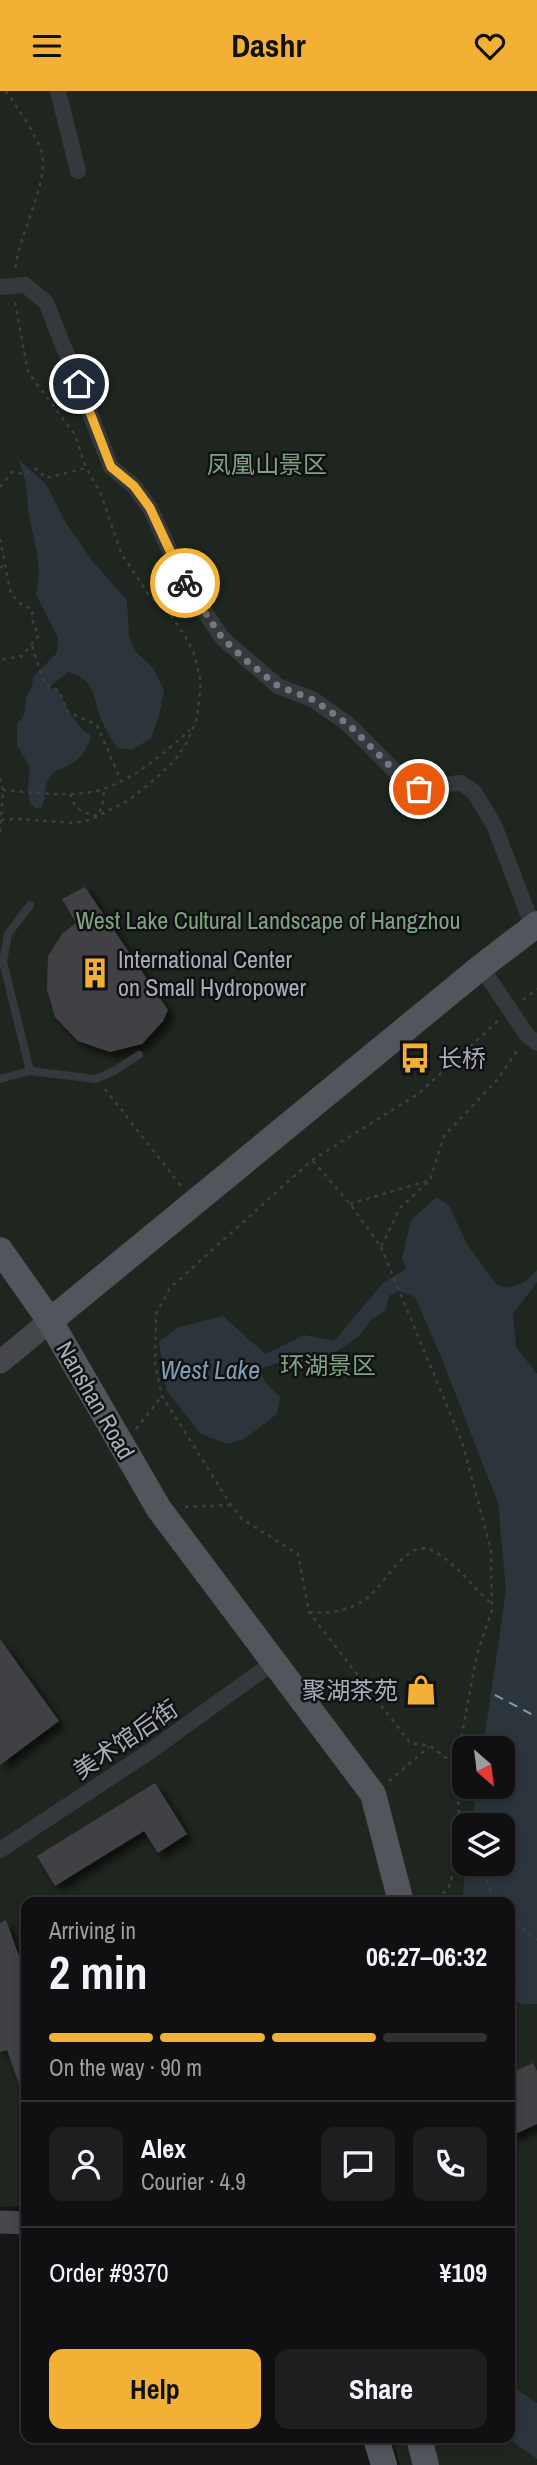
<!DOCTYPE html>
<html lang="en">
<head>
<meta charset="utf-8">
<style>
  body { margin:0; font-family:"Archivo Narrow","Noto Sans SC",sans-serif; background:#1e1e20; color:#f1f3f6; height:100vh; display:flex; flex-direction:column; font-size:26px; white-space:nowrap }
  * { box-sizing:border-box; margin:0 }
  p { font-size:23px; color:#9c9d9f }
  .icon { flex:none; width:38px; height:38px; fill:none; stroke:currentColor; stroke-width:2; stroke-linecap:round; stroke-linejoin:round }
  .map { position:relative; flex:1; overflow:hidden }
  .sheet { position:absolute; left:21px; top:1806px; width:494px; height:546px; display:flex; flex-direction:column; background:#101012; border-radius:14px; box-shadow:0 4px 10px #0003,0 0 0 2px #303032 }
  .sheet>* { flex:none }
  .needle { width:46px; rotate:152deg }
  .buttons { position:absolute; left:452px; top:1645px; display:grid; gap:14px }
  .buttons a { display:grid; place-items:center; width:63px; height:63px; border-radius:14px; background:#101012; box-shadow:0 4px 10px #0003,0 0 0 2px #303032; font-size:35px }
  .pin { position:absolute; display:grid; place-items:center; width:60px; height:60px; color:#fff; margin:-30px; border:4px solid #fff; border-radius:50%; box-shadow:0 2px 7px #0007 }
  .courier { position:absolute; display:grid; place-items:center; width:70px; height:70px; margin:-35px; border:5px solid #f2b134; border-radius:50%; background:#fff; color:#222; box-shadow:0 2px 9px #0007 }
  .overview em { font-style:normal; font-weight:800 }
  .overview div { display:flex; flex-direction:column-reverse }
  .overview { display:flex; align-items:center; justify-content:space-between; height:119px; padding:0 28px }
  h1 { font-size:46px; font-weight:800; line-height:52px }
  .bar { display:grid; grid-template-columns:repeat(4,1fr); gap:10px 7px; align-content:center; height:84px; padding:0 28px }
  .bar i { height:9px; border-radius:5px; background:#303032 }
  .bar .current { background:#f2b134 }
  .bar p { grid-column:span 4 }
  .line { display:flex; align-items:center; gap:18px; padding:0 28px; border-top:2px solid #303032 }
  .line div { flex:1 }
  .round { display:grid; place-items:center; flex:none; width:74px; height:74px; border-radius:14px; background:#1e1e20 }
  .cta { display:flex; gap:14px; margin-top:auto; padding:14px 28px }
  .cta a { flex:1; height:80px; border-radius:14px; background:#f2b134; color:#111; font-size:28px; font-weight:800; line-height:80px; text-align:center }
  .cta a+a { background:#1e1e20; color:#f1f3f6 }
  header { display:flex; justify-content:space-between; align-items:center; height:91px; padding:0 28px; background:#f2b134; color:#111; font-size:32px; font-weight:800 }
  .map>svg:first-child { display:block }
  .green { fill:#1e261f; fill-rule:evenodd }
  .water { fill:#2c353c }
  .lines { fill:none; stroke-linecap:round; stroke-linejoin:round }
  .ferry { stroke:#7f9bb3; stroke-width:2; stroke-dasharray:9 7; stroke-linecap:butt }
  .building { fill:#404145; filter:url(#shadow) }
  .path { stroke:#3d3f44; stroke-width:2.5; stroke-dasharray:3.5 5; stroke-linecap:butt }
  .lane { stroke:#37383d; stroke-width:8 }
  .street { stroke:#37383d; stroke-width:16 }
  .secondary { stroke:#45474d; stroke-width:23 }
  .primary { stroke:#53555c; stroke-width:26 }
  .done { stroke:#757880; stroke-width:7; stroke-dasharray:0 12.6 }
  .route { stroke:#f2b134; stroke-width:9 }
  .labels { text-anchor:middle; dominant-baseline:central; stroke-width:5; stroke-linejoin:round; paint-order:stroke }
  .park-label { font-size:24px; fill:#7fa381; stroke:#111113 }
  .poi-label { font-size:24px; fill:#a8adb8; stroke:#111113; text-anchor:start }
  .street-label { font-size:24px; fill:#a8adb8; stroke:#111113 }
  .water-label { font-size:26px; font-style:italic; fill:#7f9bb3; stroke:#111113 }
</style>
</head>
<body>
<header><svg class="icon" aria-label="menu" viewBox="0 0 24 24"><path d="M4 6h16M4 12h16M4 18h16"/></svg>Dashr<svg class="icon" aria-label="heart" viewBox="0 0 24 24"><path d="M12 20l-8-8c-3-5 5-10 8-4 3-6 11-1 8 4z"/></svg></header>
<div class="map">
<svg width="537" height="2374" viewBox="0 0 537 2374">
  <defs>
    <filter id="shadow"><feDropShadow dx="6" dy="6" stdDeviation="3.5" flood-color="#0009"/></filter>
  </defs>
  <rect width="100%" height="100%" fill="#161618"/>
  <path class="green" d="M0 0H537V2374H400L392 2347H509V1811H26V2115L0 2116ZM464 1657H502V1696H464ZM464 1734H502V1773H464Z"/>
  <g class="water">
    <path d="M19 369 46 393 66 432 93 471 127 509 129 546 136 561 153 577 164 599 159 625 151 647 132 659 117 657C112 648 105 638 101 628 92 604 97 591 69 581L49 596 59 600C67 618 74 633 91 645 88 656 82 667 71 673 64 678 57 677 51 684 43 694 47 707 41 717L37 718 30 713 28 698 30 676 17 655V632C27 624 24 621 26 610 27 600 33 601 33 586L57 562 58 546 36 504 39 484 37 462 28 419 26 392Z"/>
    <polygon points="437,1106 449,1115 467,1153 497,1194 508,1197 525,1191 537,1179 537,1191 513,1223 516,1256 537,1283 537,1913 521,1913 514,1909 509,1911 509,1901 514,1898 518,1889 509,1880 509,1811 462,1811 466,1773 502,1773 502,1734 472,1734 477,1696 502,1696 502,1657 483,1657 506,1500 498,1412 440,1263 415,1206 398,1200 389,1205 386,1219 371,1229 358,1246 313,1276 277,1272 260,1278 265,1291 280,1306 277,1323 244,1348 227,1353 201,1343 166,1299 159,1251 179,1236 223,1225 265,1263 304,1244 334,1250 384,1191 406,1178 402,1167 411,1129"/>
    <polygon points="509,2293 537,2312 537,2368 508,2347"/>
  </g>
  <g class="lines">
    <polyline class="ferry" points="495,1604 537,1626"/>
  </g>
  <g class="building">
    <polygon points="85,796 168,919 163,930 142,953 110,961 78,950 55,926 47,898 48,865 62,843 76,832 62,808"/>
    <polygon points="0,1548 59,1630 0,1674"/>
    <polygon points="155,1692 187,1743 158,1762 144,1740 55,1795 37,1765"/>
    <polygon points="6,1829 26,1885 26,2003 23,2004 7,1959 0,1961 0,1832"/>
    <polygon points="533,1972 537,1980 537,2033 509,2046 509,1983"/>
  </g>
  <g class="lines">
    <g class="path">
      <path d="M6 0C16 15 38 46 42 62 49 93 18 144 15 180"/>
      <polyline points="0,396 12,381 23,383 37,378 46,387 86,377"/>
      <polyline points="0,448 11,503 21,513 32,518 33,533 39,544 22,565 0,569"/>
      <polyline points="0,477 6,472"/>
      <polyline points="32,555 44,592 59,600 68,621 97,634 121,690"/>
      <polyline points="0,687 3,699 0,743"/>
      <path d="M3 699C29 701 57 705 84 702 124 698 161 665 190 639"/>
      <path d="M70 703C74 718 82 722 98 725L103 712 104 696"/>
      <polyline points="1,729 18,728 74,732 90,729 129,709 155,688 175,669 187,651 197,627 201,591 193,560 183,542 173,527 149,504 121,462 101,403 86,377 75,344 28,281 15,211"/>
      <polyline points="523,909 537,898"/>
      <polyline points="105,998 181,1095"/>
      <polyline points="313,1070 350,1113 381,1156 400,1117 430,1089 444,1045 497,989 519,957"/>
      <polyline points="350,1113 427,1090"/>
      <polyline points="381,1156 462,1351 491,1458 492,1519 477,1563 456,1674"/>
      <polyline points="136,1338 162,1305"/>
      <polyline points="185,1416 231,1414"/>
      <path d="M309 1521C330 1523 348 1520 366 1508 383 1496 406 1448 431 1459 455 1470 471 1495 491 1512"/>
      <polyline points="389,1690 429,1656"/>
      <polyline points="482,1773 494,1811"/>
      <polyline points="428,1811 448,1799 461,1756 456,1674 430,1655 410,1652 309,1521 298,1463 242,1428 231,1414 162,1305 155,1274 156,1223 170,1197 312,1069 418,1003 499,929"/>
      <polyline points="509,1827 537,1849"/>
    </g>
    <g class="lane">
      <polyline points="30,980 3,871 8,843 30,814"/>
      <polyline points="0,988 30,980 96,988 114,980 139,964"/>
    </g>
    <g class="street">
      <polyline points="58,0 78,80"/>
      <polyline points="0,196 25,194 46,211 111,376 134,395 150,417 185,492 223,548 278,595 314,609 349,634 408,693 419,698 434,699 449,693 461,692 474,701 494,734 533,836"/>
      <polyline points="481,876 527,944 537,952"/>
      <polyline points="0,1759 149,1661 274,1571"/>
    </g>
    <g class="secondary">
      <polyline points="0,1271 50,1230"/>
      <polyline points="0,2131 26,2132"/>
    </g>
    <g class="primary">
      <polyline points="0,1159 50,1230 159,1418 373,1703 401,1811"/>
      <polyline points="50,1230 481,876 537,833"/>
      <polyline points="376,2347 384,2374"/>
      <polyline points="419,2347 426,2374"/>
    </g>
  </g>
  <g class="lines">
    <polyline class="done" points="185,492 223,548 248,571 278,595 314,609 349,634 408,693 419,698"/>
    <polyline class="route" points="79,293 111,376 134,395 150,417 185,492"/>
  </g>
  <defs>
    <g id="building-bare" transform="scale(2.415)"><path d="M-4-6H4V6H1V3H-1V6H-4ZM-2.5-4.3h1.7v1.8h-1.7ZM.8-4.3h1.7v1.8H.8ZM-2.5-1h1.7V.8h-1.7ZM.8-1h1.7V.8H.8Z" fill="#f2b134" stroke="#111113" stroke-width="2.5" paint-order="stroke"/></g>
    <g id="bus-bare" transform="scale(2.415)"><path d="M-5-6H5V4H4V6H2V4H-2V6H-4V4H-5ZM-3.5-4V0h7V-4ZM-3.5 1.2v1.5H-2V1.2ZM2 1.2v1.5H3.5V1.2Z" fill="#f2b134" stroke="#111113" stroke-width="2.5" paint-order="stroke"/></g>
    <g id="shop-bare" transform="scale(2.415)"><path d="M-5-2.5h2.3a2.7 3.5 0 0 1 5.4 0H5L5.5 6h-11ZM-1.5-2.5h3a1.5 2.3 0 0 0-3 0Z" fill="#f2b134" stroke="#111113" stroke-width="2.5" paint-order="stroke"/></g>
  </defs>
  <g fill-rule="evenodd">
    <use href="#building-bare" x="95" y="882"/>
    <use href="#bus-bare" x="415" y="967"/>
    <use href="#shop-bare" x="421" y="1599"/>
  </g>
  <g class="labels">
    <g class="park-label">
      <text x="267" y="373">凤凰山景区</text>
      <text x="268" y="829">West Lake Cultural Landscape of Hangzhou</text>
      <text x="328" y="1274">环湖景区</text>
    </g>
    <g class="poi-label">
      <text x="118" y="868">International Center<tspan x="118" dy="28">on Small Hydropower</tspan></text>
      <text x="438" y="967">长桥</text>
      <text x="398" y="1599" text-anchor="end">聚湖茶苑</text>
    </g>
    <g class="street-label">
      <text transform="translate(96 1309) rotate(60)">Nanshan Road</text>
      <text transform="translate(125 1648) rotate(-34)">美术馆后街</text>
    </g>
    <g class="water-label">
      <text x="210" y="1278">West Lake</text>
    </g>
  </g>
</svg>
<div class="buttons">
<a><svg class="needle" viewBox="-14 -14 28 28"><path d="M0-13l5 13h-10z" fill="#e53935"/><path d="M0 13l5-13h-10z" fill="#9c9d9f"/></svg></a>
<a><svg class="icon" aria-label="layers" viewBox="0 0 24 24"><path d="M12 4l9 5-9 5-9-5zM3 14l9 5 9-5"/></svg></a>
</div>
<div class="pin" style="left:419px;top:698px;background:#ea580c"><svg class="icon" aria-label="bag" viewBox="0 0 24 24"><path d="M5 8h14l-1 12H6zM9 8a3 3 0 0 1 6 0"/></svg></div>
<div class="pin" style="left:79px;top:293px;background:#1f2937"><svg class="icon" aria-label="home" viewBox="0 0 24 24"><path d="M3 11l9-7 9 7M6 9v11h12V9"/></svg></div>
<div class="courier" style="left:185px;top:492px"><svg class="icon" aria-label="bike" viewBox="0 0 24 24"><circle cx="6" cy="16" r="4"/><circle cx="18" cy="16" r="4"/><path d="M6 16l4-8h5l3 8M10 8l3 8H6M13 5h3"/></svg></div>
<section class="sheet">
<div class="overview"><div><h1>2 min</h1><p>Arriving in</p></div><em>06:27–06:32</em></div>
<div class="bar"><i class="current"></i><i class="current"></i><i class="current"></i><i></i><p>On the way · 90 m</p></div>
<div class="line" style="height:126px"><a class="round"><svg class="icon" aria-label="person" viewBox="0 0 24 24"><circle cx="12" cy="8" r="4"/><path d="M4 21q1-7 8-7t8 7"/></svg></a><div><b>Alex</b><p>Courier · 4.9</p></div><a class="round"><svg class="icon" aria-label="chat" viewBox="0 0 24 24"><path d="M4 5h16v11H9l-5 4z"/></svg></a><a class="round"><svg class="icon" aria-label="phone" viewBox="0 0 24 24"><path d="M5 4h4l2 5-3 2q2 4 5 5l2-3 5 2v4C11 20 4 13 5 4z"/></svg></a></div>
<div class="line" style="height:91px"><div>Order #9370</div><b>¥109</b></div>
<div class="cta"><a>Help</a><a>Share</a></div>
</section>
</div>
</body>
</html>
